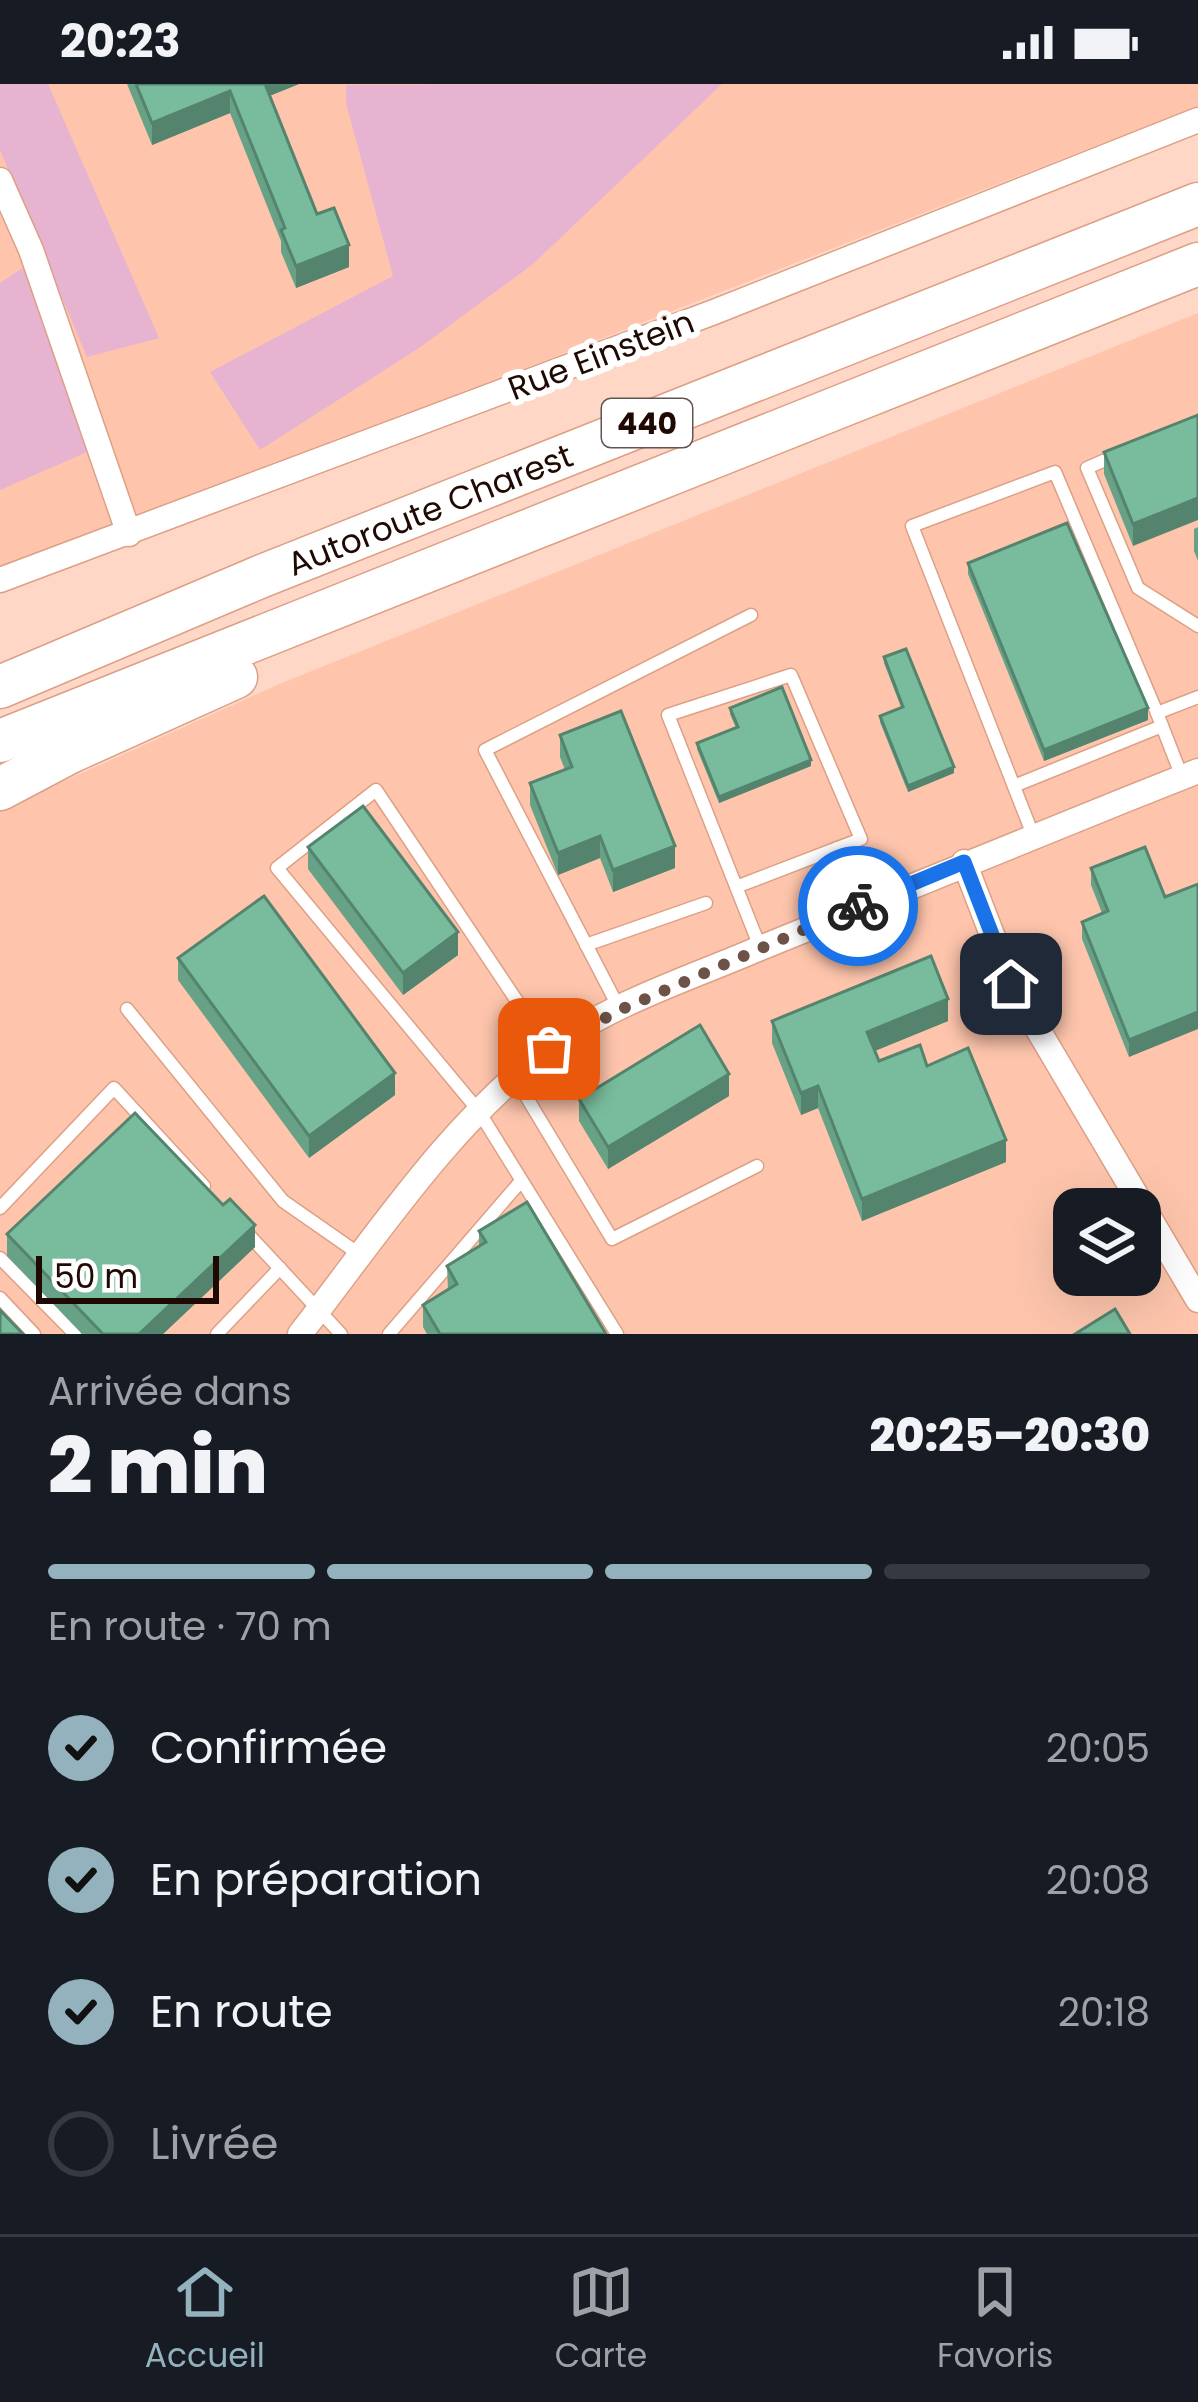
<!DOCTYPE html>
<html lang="fr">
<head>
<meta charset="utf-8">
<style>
  body { margin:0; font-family:Poppins,sans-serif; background:#242831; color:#f1f3f6; height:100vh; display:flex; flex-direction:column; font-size:45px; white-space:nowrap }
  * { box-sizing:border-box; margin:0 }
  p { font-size:39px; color:#9ea1a6 }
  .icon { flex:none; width:66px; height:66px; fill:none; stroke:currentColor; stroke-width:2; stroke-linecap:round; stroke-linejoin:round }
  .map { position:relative; height:1250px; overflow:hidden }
  .panel { display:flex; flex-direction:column; background:#171b24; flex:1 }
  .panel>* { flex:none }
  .tools { position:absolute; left:1053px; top:1104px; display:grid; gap:24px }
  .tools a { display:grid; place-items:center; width:108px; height:108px; border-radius:24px; background:#171b24; box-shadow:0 12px 48px #0002; font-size:60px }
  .scale { position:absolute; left:36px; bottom:30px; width:183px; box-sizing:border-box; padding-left:12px; border:6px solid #1f0a03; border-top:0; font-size:33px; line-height:42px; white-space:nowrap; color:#1f0a03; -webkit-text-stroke:9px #fff; paint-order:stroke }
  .pin { position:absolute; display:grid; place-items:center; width:102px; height:102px; color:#fff; margin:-51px; border-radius:24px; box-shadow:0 6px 18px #0006 }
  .courier { position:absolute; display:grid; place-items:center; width:120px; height:120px; margin:-60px; border:9px solid #1a73e8; border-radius:50%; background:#fff; color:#222; box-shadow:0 3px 15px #0007 }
  .overview em { font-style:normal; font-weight:800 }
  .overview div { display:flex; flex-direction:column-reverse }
  .overview { display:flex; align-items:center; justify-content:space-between; height:204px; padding:0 48px }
  h1 { font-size:78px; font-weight:800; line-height:90px }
  .bar { display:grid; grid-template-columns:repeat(4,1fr); gap:18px 12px; align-content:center; height:144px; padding:0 48px }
  .bar i { height:15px; border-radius:9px; background:#363941 }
  .bar .selected { background:#94b2bd }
  .bar p { grid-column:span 4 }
  ol { padding:0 48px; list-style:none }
  li { display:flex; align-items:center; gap:36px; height:132px }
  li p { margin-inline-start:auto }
  li .icon { padding:12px; border-radius:50%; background:#94b2bd; color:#111; stroke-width:4 }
  li:last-child { color:#9ea1a6 }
  li i { width:66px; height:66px; border:6px solid #363941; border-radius:50% }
  .status { display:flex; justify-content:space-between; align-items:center; height:84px; padding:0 60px; background:#171b24; direction:ltr }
  .status svg { height:33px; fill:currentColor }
  .tab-bar { display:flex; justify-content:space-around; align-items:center; height:168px; border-top:3px solid #363941; background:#171b24; font-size:33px; color:#9ea1a6 }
  .tab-bar a { display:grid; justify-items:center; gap:6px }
  .tab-bar .selected { color:#94b2bd }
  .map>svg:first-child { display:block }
  .built { fill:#fec5ac; fill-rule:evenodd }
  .green { fill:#e6b3d0 }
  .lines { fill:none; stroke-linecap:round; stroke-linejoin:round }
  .lane-casing { stroke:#dda085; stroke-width:15 }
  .street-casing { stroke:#dda085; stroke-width:27 }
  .highway-casing { stroke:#dda085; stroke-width:45 }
  .lane { stroke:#fff; stroke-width:12 }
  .street { stroke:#fff; stroke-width:24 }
  .highway { stroke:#fff; stroke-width:42 }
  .wall { fill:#67a287 }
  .shaded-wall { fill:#54846e }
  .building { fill:#78bc9d; stroke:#54846e; stroke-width:3 }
  .done { stroke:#6d5247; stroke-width:12; stroke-dasharray:0 21.6 }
  .route { stroke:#1a73e8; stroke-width:15 }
  .labels { text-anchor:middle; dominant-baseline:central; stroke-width:12; stroke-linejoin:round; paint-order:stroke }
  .shield { fill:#fff; stroke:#62544f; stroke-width:3 }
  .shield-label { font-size:30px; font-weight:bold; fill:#1f0a03 }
  .street-label { font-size:33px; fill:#1f0a03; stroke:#fff }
</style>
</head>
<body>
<div class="status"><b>20:23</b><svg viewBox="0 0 49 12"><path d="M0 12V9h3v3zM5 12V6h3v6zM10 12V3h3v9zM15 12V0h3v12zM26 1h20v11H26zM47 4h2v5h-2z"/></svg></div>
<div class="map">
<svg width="1198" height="1250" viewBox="0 0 1198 1250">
  <rect width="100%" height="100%" fill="#fed7c6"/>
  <g class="built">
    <polygon points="0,0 1198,0 1198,22 0,489"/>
    <path d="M1198 229V1250H0V726L277 601ZM1074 1125H1140V1191H1074Z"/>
  </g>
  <g class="green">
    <polygon points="0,0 48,0 159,254 87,273 0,66"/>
    <polygon points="722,0 533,180 419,264 260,366 210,288 393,192 346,19 346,1"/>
    <polygon points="27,181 94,365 0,406 0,199"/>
  </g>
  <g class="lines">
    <g class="lane-casing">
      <g id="lane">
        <polyline points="1119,370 1087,384 1138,504 1198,542"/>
        <polyline points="1182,693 1157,629 1198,613"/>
        <polyline points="1014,702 1162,642"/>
        <polyline points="1033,751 912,442 1055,388 1157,629"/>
        <polyline points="837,764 865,819"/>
        <polyline points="736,803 861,755 791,591 668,631 760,863"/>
        <polyline points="586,861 706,819"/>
        <polyline points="619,924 485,666 751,531"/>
        <polyline points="127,925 283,1117 359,1170"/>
        <polyline points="549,965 376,706 277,784 478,1026 617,1250"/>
        <polyline points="515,994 612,1155 757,1082"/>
        <polyline points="0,1124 114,1004 204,1102"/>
        <polyline points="246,1148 341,1250"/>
        <polyline points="0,1174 75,1250"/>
        <polyline points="0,1214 34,1250"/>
        <polyline points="217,1250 280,1184"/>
        <polyline points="389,1250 521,1097"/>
      </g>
    </g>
    <g class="street-casing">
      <g id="street">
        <polyline points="0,96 31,166 129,450"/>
        <polyline points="0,496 714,228 1198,36"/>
        <polyline points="964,778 1011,900 1198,1216"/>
        <path d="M300 1250C376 1153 446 1044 545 968 606 921 688 895 758 865 905 805 1051 745 1198 687"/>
      </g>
    </g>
    <g class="highway-casing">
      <g id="highway">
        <path id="s1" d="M0 603 262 492 1198 120"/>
        <polyline points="0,657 1198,180"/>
        <polyline points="0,705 70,668 236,593"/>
      </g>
    </g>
    <use href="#lane" class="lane"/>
    <use href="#street" class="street"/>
    <use href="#highway" class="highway"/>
  </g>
  <g class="wall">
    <polygon points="127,0 299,0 269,12 317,130 349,183 296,204 281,168 281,157 230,29 152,61"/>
    <polygon points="1198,331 1133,462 1104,390 1104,368"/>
    <polygon points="1198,443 1198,477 1194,467 1194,445"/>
    <polygon points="968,479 1148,636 1044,677 968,490"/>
    <polygon points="884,573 954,689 908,708 880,638 880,632 901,623 884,579"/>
    <polygon points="730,624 811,682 719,719 697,665 697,659 736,644 730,630"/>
    <polygon points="560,651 675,784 613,808 600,774 558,791 530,721 530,699 565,686 560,673"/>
    <polygon points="308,763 458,871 403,911 308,785"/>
    <polygon points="1145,763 1129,973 1082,855 1082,838 1102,829 1091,801 1091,784"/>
    <polygon points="178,874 395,1011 309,1074 178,896"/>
    <polygon points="772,937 948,937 875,967 879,977 927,982 1006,1078 862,1137 818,1024 801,1031 772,959"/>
    <polygon points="729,1012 608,1085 579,1037 579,1015"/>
    <polygon points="479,1147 606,1250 427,1250 423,1243 423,1221 448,1206 447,1182 479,1163"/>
    <polygon points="7,1150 255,1163 163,1250 82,1250 7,1172"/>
  </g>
  <g class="shaded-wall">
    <polygon points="262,0 299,0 262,15"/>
    <polygon points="230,7 230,29 152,61 152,39"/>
    <polygon points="349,161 349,183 296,204 296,182"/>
    <polygon points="1198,414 1198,436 1133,462 1133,440"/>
    <polygon points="1148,624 1148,636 1044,677 1044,666"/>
    <polygon points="811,676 811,682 719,719 719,713"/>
    <polygon points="954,683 954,689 908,708 908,702"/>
    <polygon points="600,752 600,774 558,791 558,769"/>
    <polygon points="675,762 675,784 613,808 613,786"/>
    <polygon points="458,848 458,871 403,911 403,889"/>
    <polygon points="948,915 948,937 867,970 867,948"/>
    <polygon points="1198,928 1198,945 1129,973 1129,956"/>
    <polygon points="395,989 395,1011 309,1074 309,1052"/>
    <polygon points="729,990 729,1012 608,1085 608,1063"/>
    <polygon points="818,1002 818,1024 801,1031 801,1009"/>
    <polygon points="1006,1056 1006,1078 862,1137 862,1115"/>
    <polygon points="255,1141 255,1163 163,1250 139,1250"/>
  </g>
  <g class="building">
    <polygon points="136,0 265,0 317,130 334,124 349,161 296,182 281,146 285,144 230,7 152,39"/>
    <polygon points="1198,331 1198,414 1133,440 1104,368"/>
    <polygon points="1067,439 1148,624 1044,666 968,479"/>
    <polygon points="906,565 954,683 908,702 880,632 903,623 884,573"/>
    <polygon points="782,603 811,676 719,713 697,659 738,643 730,624"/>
    <polygon points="621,627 675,762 613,786 600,752 558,769 530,699 572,683 560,651"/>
    <polygon points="363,722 458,848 403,889 308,763"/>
    <polygon points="1145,763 1165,813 1198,800 1198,928 1129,956 1082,838 1108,827 1091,784"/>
    <polygon points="264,812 395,989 309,1052 178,874"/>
    <polygon points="931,872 948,915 867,948 879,977 920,961 927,982 968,964 1006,1056 862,1115 818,1002 801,1009 772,937"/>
    <polygon points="700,941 729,990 608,1063 579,1015"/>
    <polygon points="135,1029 223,1121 230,1115 255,1141 139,1250 103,1250 7,1150"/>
    <polygon points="527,1118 606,1250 440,1250 423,1221 457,1200 447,1182 486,1158 479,1147"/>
    <polygon points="1115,1225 1130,1250 1075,1250"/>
    <polygon points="0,1226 23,1250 0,1250"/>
  </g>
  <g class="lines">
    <polyline class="done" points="549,965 620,926 858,822"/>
    <polyline class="route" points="858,822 964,778 1011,900"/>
  </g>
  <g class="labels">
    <rect class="shield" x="602" y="315" width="90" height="48" rx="9"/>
    <g class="shield-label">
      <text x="647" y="339">440</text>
    </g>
    <g class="street-label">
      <text transform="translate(601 271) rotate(-21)">Rue Einstein</text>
      <text stroke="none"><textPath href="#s1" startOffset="465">Autoroute Charest</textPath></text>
    </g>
  </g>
</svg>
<div class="tools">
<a><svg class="icon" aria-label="layers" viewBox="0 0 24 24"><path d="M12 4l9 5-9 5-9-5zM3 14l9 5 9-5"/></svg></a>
</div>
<div class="scale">50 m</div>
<div class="pin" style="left:549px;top:965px;background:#ea580c"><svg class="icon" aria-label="bag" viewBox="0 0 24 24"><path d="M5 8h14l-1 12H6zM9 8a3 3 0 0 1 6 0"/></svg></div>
<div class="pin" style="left:1011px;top:900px;background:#1f2937"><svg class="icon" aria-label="home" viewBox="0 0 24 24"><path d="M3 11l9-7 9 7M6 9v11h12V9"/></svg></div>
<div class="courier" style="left:858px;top:822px"><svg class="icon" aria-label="bike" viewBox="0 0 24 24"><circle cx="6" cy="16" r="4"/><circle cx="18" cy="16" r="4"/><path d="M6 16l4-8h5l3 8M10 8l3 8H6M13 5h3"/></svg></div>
</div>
<section class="panel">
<div class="overview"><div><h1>2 min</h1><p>Arrivée dans</p></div><em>20:25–20:30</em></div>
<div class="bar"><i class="selected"></i><i class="selected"></i><i class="selected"></i><i></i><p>En route · 70 m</p></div>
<ol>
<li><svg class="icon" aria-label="check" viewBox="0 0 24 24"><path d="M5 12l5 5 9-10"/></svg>Confirmée<p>20:05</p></li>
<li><svg class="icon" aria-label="check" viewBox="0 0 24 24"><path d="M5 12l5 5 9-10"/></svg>En préparation<p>20:08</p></li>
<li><svg class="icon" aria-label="check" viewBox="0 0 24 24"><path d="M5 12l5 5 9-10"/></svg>En route<p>20:18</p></li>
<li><i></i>Livrée</li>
</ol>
</section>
<nav class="tab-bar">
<a class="selected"><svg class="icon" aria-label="home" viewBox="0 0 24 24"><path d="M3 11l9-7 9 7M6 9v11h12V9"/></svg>Accueil</a>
<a><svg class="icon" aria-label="map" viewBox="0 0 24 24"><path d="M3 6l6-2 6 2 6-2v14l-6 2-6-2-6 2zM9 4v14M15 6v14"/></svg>Carte</a>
<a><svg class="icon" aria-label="saved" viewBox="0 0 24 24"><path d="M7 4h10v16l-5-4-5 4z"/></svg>Favoris</a>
</nav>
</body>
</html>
